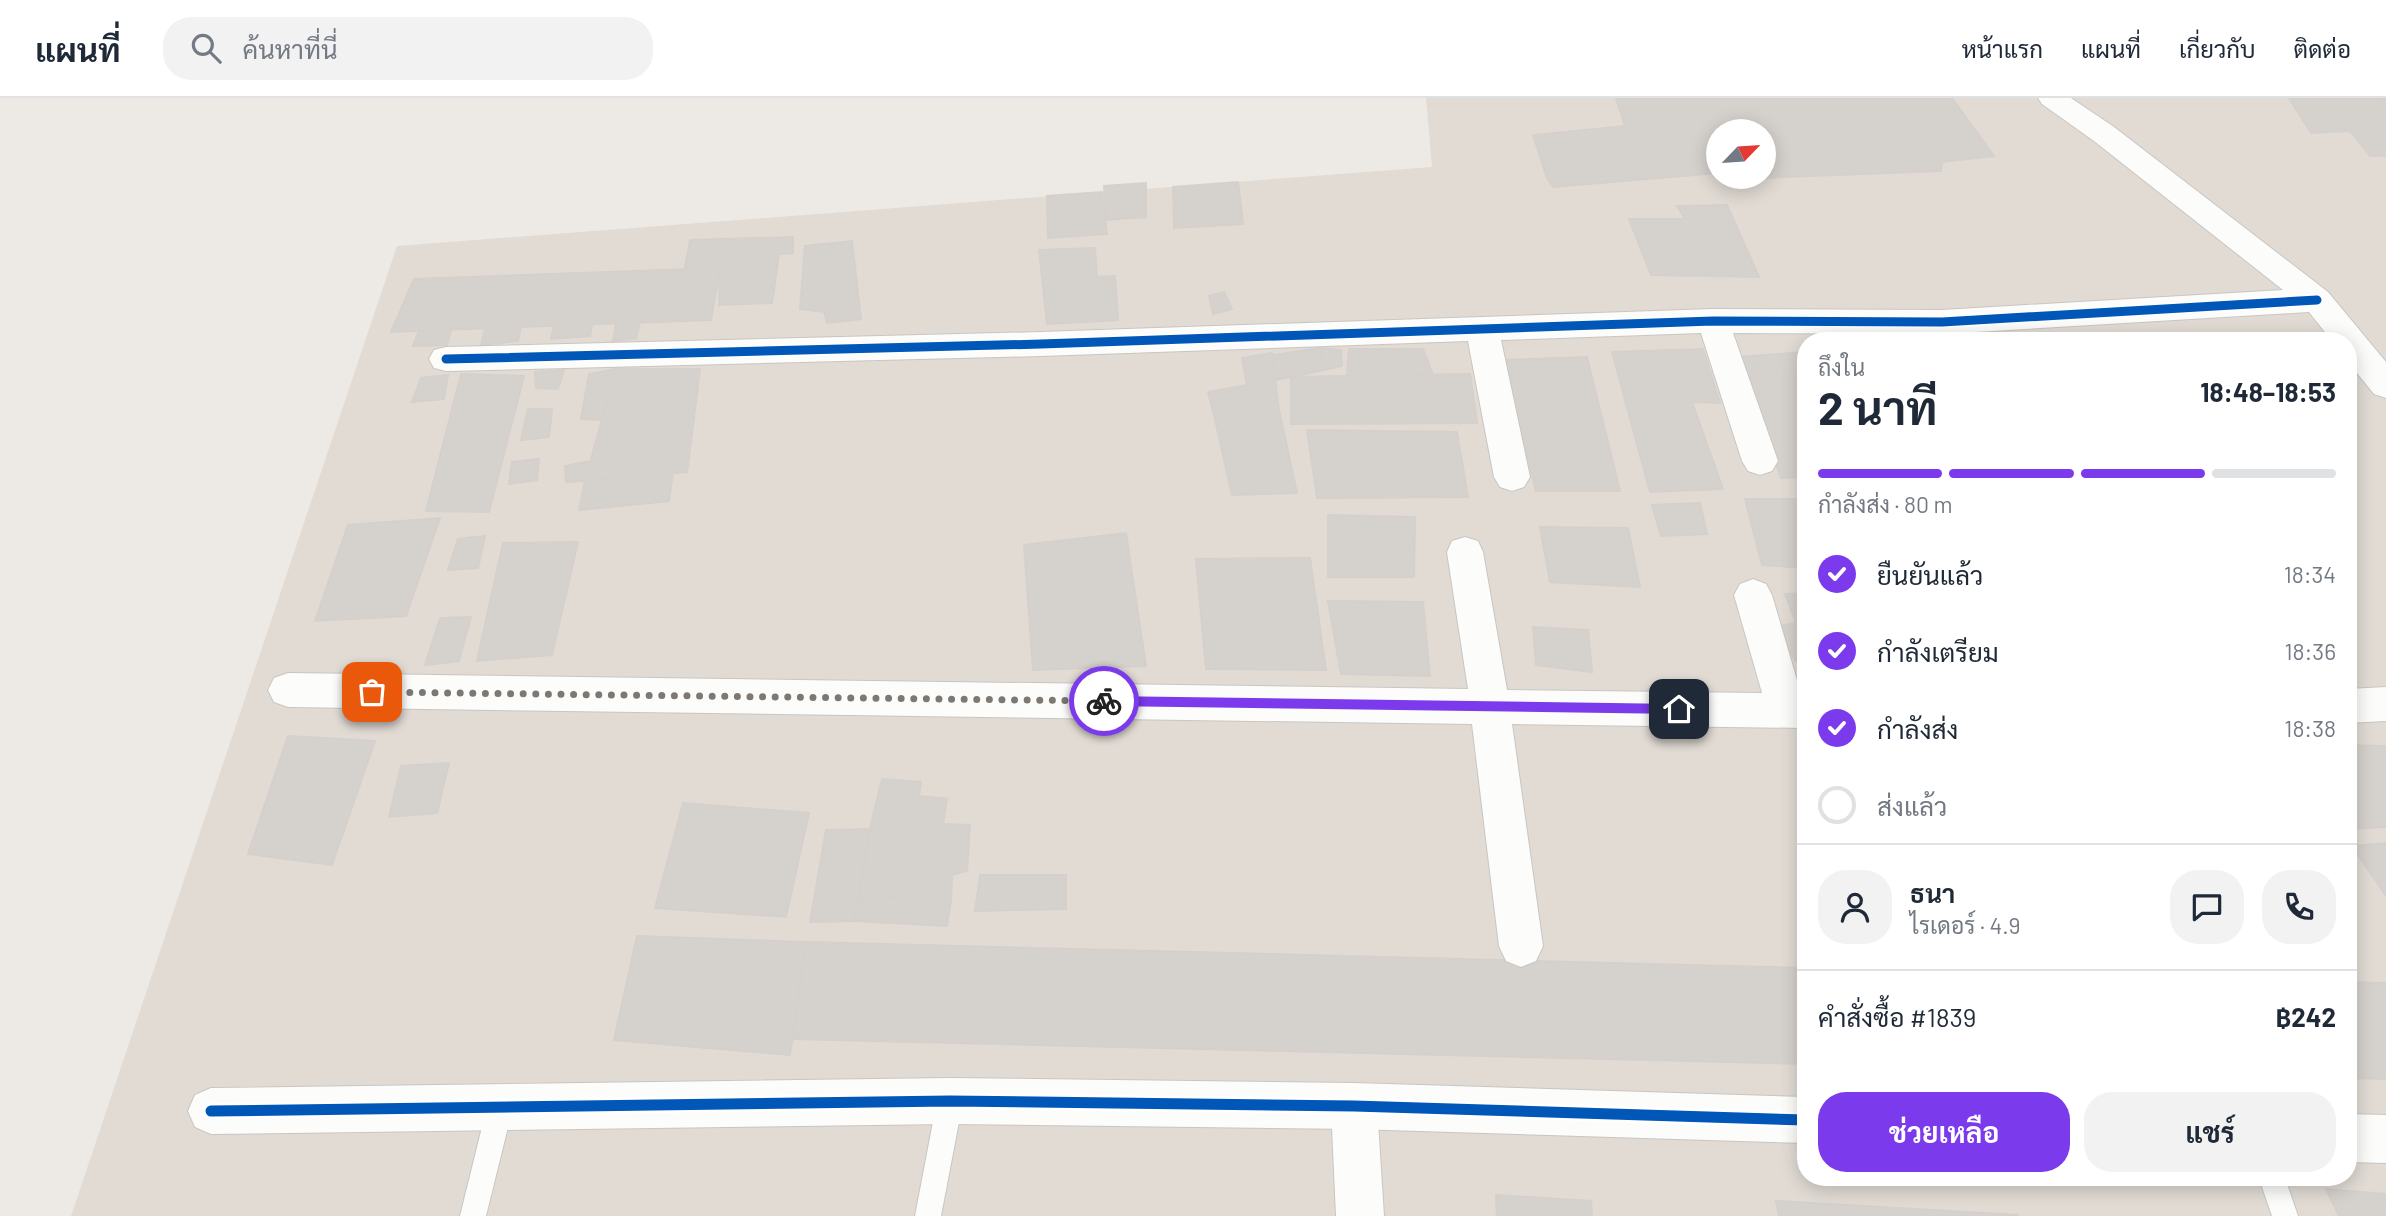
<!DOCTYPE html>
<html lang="th">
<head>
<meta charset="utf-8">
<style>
  body { margin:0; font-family:Barlow,Sarabun,sans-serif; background:#f2f2f3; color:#1f2937; height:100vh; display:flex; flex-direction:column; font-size:26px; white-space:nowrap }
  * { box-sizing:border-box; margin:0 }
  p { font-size:23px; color:#747a83 }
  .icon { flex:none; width:38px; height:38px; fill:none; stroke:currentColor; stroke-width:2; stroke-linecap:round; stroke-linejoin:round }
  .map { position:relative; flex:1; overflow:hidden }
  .drawer { position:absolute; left:1797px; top:234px; width:560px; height:854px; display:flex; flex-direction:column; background:#fff; border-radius:28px; box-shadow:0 4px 18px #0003 }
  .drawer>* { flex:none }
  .needle { width:46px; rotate:65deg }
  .fabs { position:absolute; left:1706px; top:21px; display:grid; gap:14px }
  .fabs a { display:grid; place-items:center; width:70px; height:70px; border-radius:50%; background:#fff; box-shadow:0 4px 18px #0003; font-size:35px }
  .pin { position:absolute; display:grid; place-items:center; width:60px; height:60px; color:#fff; margin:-30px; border-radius:14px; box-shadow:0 4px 10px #0006 }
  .courier { position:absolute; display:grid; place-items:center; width:70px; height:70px; margin:-35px; border:5px solid #7c3aed; border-radius:50%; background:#fff; color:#222; box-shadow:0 2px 9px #0007 }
  .summary em { font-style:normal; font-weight:700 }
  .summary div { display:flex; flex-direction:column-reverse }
  .summary { display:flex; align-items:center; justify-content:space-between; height:119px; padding:0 21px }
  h1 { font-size:46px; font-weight:700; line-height:52px }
  .bar { display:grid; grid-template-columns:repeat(4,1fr); gap:10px 7px; align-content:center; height:84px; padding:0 21px }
  .bar i { height:9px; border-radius:5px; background:#e0e1e3 }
  .bar .on { background:#7c3aed }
  .bar p { grid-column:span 4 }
  .line { display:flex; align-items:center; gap:18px; padding:0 21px; border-top:2px solid #e0e1e3 }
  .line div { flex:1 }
  .round { display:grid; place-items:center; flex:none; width:74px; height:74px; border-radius:28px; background:#f2f2f3 }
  ol { padding:0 21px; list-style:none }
  li { display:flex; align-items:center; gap:21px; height:77px }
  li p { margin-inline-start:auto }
  li .icon { padding:7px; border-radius:50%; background:#7c3aed; color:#fff; stroke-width:4 }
  li:last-child { color:#747a83 }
  li i { width:38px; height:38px; border:4px solid #e0e1e3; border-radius:50% }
  .cta { display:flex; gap:14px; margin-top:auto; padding:14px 21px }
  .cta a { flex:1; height:80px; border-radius:28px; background:#7c3aed; color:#fff; font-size:28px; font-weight:700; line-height:80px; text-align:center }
  .cta a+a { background:#f2f2f3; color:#1f2937 }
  header { display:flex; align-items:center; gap:42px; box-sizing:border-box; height:98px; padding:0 35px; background:#fff; border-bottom:2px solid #e0e1e3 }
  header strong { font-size:33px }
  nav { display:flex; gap:38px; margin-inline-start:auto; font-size:24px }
  .search { width:490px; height:63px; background:#f2f2f3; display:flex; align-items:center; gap:18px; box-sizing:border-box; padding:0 24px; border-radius:28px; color:#747a83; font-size:26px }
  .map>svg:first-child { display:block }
  .residential { fill:#e1dbd4; fill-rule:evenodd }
  .building { fill:#d5d1cd; stroke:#d5d0cc; stroke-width:2 }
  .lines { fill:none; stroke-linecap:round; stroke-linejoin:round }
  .service-casing { stroke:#c9c6c2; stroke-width:2 }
  .minor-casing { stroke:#c9c6c2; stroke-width:2 }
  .tertiary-casing { stroke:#c9c6c2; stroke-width:2 }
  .service { fill:#fcfcfb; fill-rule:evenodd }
  .minor { fill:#fcfcfb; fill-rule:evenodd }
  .tertiary { fill:#fcfcfb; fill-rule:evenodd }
  .cycleway-far1-casing { stroke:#fff; stroke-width:12 }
  .cycleway-casing { stroke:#fff; stroke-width:16 }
  .cycleway-far1 { stroke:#0057b8; stroke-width:9 }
  .cycleway { stroke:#0057b8; stroke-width:11 }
  .route { fill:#7c3aed }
  .done { stroke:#7d7872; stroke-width:7; stroke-dasharray:0 12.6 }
</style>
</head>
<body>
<header>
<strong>แผนที่</strong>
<div class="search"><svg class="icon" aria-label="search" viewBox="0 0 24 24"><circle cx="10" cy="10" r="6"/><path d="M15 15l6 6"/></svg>ค้นหาที่นี่</div>
<nav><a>หน้าแรก</a><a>แผนที่</a><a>เกี่ยวกับ</a><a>ติดต่อ</a></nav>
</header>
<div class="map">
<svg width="2386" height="1118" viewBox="0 0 2386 1118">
  <rect width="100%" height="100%" fill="#edeae6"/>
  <path class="residential" d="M1426 0H2386V1118H71L397 148 1432 69ZM1718 33H1764V79H1718ZM1806 243H2348V1080H1806Z"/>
  <g class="building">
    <polygon points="1616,0 1952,0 1994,58 1942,64 1941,73 1734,81 1733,79 1764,79 1764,33 1718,33 1718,75 1553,89 1547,80 1533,37 1625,28"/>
    <polygon points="2289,0 2386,1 2386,58 2370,58 2350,33 2311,35"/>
    <polygon points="1238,84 1243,126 1174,130 1173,89"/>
    <polygon points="1146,85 1146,119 1106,122 1104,88"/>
    <polygon points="1102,94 1107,136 1048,140 1047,98"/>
    <polygon points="1727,107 1759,179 1651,177 1629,121 1685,121 1677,108"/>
    <polygon points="793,139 793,155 779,156 772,205 719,207 720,170 685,170 690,142"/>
    <polygon points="852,143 861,221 827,225 824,214 800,211 805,148"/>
    <polygon points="1095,150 1097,179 1115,178 1118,222 1047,226 1039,152"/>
    <polygon points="720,170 711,222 391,234 414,181"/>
    <polygon points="1224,194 1232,211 1213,216 1209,198"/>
    <polygon points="640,224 636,240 613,243 616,225"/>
    <polygon points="592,227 590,238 551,241 554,228"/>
    <polygon points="521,229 518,243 481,247 485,231"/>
    <polygon points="451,232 447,247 413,248 419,233"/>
    <polygon points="1320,250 1324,272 1276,282 1273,257"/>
    <polygon points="1320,250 1341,252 1342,268 1324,272"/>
    <polygon points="1349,251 1423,251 1433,277 1347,278"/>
    <polygon points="1703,251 1720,305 1692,304 1723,391 1650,394 1612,254"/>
    <polygon points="1806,254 1806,379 1781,380 1739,259"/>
    <polygon points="1272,255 1279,312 1214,317 1208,294 1247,287 1242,260"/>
    <polygon points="1587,259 1620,393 1536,393 1504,262"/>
    <polygon points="616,271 700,271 687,374 585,383"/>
    <polygon points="616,271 602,322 581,321 589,276"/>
    <polygon points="564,272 558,291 536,290 535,274"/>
    <polygon points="461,276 524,278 489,414 426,413"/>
    <polygon points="1470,276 1477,325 1291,326 1291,279"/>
    <polygon points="448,277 444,301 412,304 421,280"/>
    <polygon points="528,311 552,311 549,339 521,342"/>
    <polygon points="1279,312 1297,395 1232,397 1214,317"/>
    <polygon points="1307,332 1457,334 1468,399 1317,400"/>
    <polygon points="539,361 537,382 509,386 512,364"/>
    <polygon points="590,363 585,383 566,384 565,368"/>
    <polygon points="673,375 669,403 579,412 585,383"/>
    <polygon points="1745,401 1806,401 1806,470 1762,467"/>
    <polygon points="1700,405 1707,436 1661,438 1652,407"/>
    <polygon points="1328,417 1415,419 1414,479 1328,479"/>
    <polygon points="440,420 406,518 315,523 348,427"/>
    <polygon points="1540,429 1628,430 1640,489 1550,484"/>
    <polygon points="1126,435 1146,568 1033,572 1024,447"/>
    <polygon points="485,438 478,470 448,472 458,441"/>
    <polygon points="578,444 552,557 477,563 503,445"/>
    <polygon points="1310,460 1326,572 1206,571 1196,461"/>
    <polygon points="1806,495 1806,562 1795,563 1778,528 1796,525 1785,496"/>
    <polygon points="1328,503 1423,504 1430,578 1341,576"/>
    <polygon points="471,519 459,563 425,567 440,520"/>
    <polygon points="1533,529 1588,532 1592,574 1536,567"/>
    <polygon points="288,638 375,643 332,767 248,756"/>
    <polygon points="2348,647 2386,648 2386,729 2348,731"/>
    <polygon points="449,665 437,715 389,719 401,668"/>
    <polygon points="882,681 921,684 919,698 947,701 943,726 970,727 967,773 952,777 951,802 859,798 870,731"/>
    <polygon points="683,705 809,715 786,819 655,810"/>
    <polygon points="870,731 854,823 810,824 826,732"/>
    <polygon points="2386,745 2386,798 2352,748"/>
    <polygon points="980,777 1066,777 1066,811 975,813"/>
    <polygon points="859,798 951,802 947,828 854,823"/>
    <polygon points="637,838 806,844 790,957 614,942"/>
    <polygon points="806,844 1806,870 1806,966 793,941"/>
    <polygon points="2348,884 2386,885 2386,981 2348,980"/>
    <polygon points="2326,1091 2386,1096 2386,1118 2339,1118"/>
    <polygon points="1496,1097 1591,1103 1592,1118 1497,1118"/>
    <polygon points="1776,1103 2018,1117 2018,1118 1779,1118"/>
  </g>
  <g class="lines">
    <g class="service-casing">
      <g id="service">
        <polygon points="950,990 959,994 963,1003 941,1118 915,1118 937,1003 941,994"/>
        <polygon points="500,996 509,1000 513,1009 486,1118 460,1118 487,1009 491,1000"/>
        <polygon points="2259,1080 2285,1080 2298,1118 2272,1118"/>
      </g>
    </g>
    <g class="minor-casing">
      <g id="minor">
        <polygon points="2038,0 2071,0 2114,29 2328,194 2386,264 2386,300 2374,296 2348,264 2348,243 2332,243 2309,214 1942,236 1733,235 1778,363 1772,373 1760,377 1748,373 1742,363 1701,235 1501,242 1530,379 1524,389 1512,393 1500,389 1494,379 1468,243 1041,258 446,273 434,270 429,261 434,252 446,249 1041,234 1713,211 1942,212 2283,192 2094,43 2042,6"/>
        <polygon points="1465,439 1478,443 1483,454 1507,592 1762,595 1734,497 1740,486 1753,481 1766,486 1772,497 1801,596 1806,596 1806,630 1512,626 1543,848 1536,863 1521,869 1506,863 1499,848 1472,626 288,609 274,604 268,592 274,580 288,575 1468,591 1447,454 1452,443"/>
        <polygon points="2386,589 2386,623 2348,625 2348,591"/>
        <polygon points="1354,985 1370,992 1377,1008 1384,1118 1336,1118 1331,1008 1338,992"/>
      </g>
    </g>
    <g class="tertiary-casing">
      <g id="tertiary">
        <polygon points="950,980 1354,985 1806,999 1806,1045 1354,1031 950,1026 211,1036 195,1029 188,1013 195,997 211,990"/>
        <polygon points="2348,1016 2386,1017 2386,1065 2348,1064"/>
      </g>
    </g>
    <use href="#service" class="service"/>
    <use href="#minor" class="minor"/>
    <use href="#tertiary" class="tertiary"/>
    <g class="cycleway-far1-casing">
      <polyline id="cycleway-far1" points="446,261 1041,246 1713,223 1942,224 2317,202"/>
    </g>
    <g class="cycleway-casing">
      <polyline id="cycleway" points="211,1013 950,1003 1354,1008 1806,1022"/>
    </g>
    <use href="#cycleway-far1" class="cycleway-far1"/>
    <use href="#cycleway" class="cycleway"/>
  </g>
  <polygon class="route" points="1104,598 1679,606 1685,611 1679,616 1104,608 1098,603"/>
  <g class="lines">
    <polyline class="done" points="372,594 1104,603"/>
  </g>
</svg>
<div class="fabs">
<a><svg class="needle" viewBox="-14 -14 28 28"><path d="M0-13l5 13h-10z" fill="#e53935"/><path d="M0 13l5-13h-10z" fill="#747a83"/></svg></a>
</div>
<div class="pin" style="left:372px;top:594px;background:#ea580c"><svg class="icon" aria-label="bag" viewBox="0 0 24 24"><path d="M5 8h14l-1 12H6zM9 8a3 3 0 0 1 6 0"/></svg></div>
<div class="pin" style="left:1679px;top:611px;background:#1f2937"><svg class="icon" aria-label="home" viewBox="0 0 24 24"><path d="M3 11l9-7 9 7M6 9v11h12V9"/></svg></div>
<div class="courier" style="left:1104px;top:603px"><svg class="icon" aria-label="bike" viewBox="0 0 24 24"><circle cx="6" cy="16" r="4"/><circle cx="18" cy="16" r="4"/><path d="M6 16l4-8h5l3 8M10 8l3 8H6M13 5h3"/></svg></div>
<section class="drawer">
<div class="summary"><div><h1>2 นาที</h1><p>ถึงใน</p></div><em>18:48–18:53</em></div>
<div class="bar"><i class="on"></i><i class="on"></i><i class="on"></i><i></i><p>กำลังส่ง · 80 m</p></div>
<ol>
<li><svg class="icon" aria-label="check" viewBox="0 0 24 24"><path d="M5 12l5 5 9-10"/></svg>ยืนยันแล้ว<p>18:34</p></li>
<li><svg class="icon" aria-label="check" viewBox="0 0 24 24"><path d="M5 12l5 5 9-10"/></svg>กำลังเตรียม<p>18:36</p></li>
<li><svg class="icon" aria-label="check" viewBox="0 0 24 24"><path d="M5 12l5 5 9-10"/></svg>กำลังส่ง<p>18:38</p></li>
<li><i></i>ส่งแล้ว</li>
</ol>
<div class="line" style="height:126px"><a class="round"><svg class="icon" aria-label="person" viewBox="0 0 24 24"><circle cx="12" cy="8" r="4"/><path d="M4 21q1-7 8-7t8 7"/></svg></a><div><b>ธนา</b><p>ไรเดอร์ · 4.9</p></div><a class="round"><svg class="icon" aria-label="chat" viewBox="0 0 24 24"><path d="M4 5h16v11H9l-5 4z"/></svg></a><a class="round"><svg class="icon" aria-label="phone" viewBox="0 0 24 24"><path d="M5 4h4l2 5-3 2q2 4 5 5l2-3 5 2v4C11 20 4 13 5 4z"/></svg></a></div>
<div class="line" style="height:91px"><div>คำสั่งซื้อ #1839</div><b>฿242</b></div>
<div class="cta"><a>ช่วยเหลือ</a><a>แชร์</a></div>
</section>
</div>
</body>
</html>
